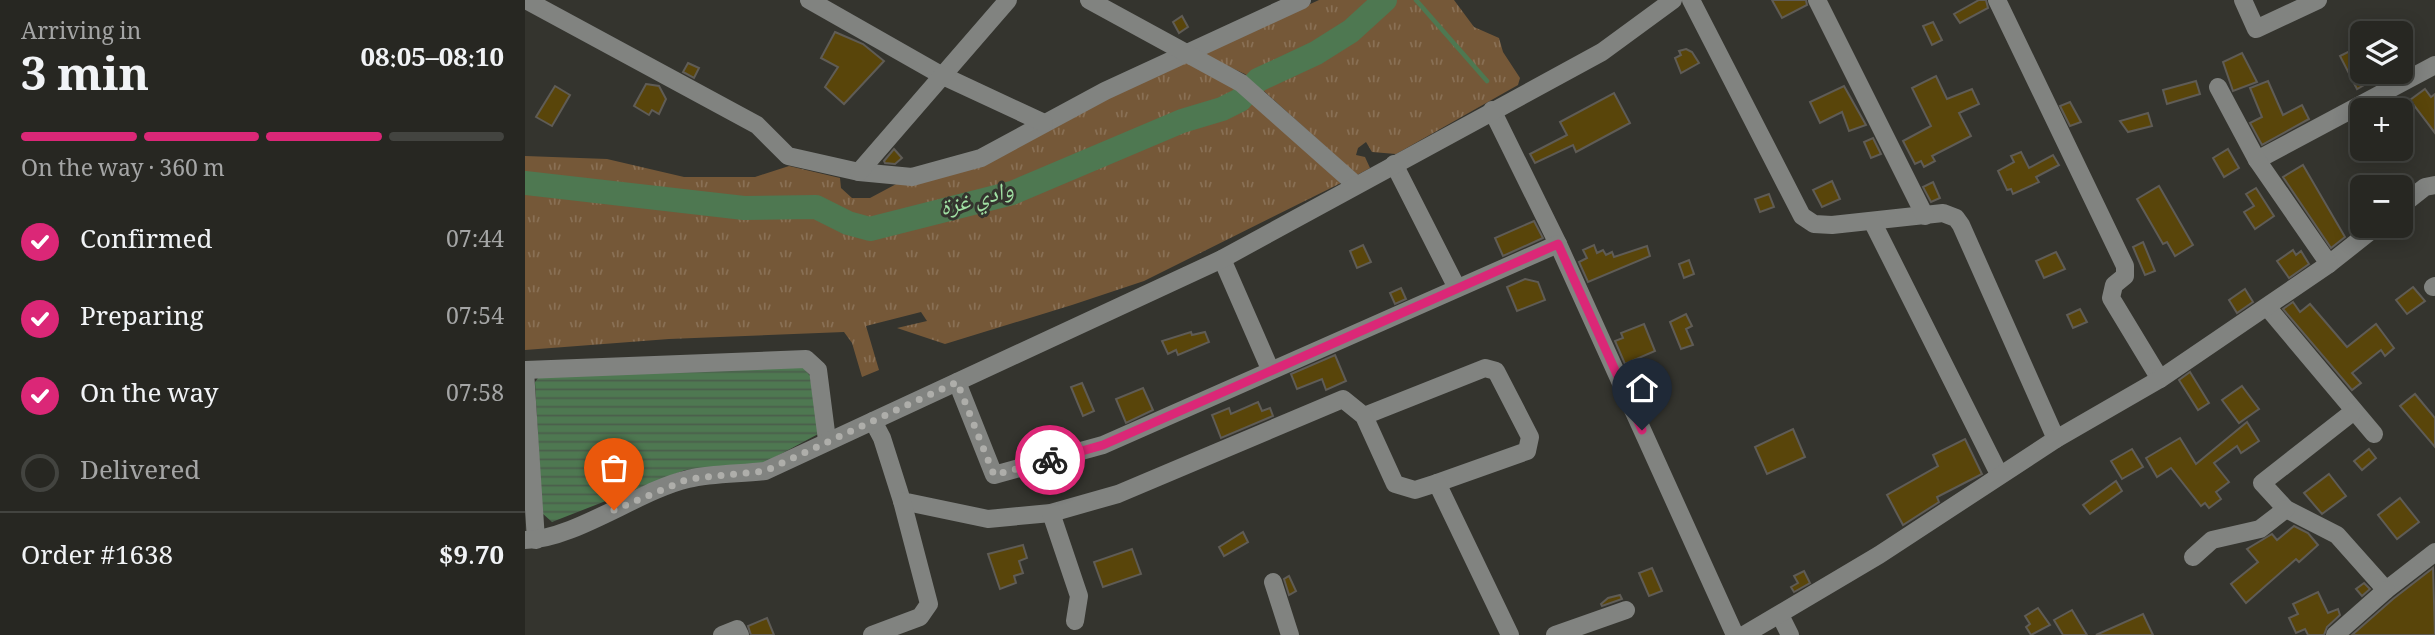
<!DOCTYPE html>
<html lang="en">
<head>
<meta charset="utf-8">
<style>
  body { margin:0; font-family:Georgia,"Noto Naskh Arabic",serif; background:#33332f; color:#f1f3f6; height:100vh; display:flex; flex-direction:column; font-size:26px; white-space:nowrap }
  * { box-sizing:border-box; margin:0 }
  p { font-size:23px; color:#a4a5a5 }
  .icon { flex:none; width:38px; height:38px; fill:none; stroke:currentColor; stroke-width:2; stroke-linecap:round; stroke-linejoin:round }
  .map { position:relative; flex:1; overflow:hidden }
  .sheet { display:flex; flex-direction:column; background:#272722; width:525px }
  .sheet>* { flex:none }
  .buttons { position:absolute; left:1825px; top:21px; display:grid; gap:14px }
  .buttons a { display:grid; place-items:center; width:63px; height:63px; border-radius:10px; background:#272722; box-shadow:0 4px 18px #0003,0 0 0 2px #434440; font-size:35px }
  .pin { position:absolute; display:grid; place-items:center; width:60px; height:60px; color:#fff; margin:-72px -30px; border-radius:50% 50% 50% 0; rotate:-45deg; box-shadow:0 0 7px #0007 }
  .pin .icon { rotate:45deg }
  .courier { position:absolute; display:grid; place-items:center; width:70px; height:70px; margin:-35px; border:5px solid #db2777; border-radius:50%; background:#fff; color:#222; box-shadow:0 2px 9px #0007 }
  .headline em { font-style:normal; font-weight:700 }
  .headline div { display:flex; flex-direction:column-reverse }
  .headline { display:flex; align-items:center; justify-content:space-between; height:119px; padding:0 21px }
  h1 { font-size:46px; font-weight:700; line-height:52px }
  .bar { display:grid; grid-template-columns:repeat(4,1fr); gap:10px 7px; align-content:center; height:84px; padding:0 21px }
  .bar i { height:9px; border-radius:5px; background:#434440 }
  .bar .current { background:#db2777 }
  .bar p { grid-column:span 4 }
  .line { display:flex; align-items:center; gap:18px; padding:0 21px; border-top:2px solid #434440 }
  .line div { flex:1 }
  ol { padding:0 21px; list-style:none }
  li { display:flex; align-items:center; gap:21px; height:77px }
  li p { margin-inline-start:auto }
  li .icon { padding:7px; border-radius:50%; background:#db2777; color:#fff; stroke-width:4 }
  li:last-child { color:#a4a5a5 }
  li i { width:38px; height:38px; border:4px solid #434440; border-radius:50% }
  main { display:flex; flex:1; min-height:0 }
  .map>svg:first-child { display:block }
  .grass { fill:url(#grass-tufts) }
  .water { fill:url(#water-rules) }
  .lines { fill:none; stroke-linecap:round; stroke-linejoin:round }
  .stream { stroke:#4e7851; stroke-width:4.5 }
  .river { stroke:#4e7851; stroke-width:24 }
  .building { fill:#59450a; stroke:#5f5c56; stroke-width:2 }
  .minor { stroke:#818380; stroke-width:18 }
  .done { stroke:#aeaeaa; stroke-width:7; stroke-dasharray:0 12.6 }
  .route { stroke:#db2777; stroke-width:9 }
  .labels { text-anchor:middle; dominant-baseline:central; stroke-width:6; stroke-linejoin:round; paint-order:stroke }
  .water-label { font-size:23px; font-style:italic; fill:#a1e1a4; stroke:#34342e }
</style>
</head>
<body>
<main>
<section class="sheet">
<div class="headline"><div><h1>3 min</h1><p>Arriving in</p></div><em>08:05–08:10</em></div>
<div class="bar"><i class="current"></i><i class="current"></i><i class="current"></i><i></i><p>On the way · 360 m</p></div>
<ol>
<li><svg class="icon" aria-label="check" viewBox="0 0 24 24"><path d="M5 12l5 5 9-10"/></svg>Confirmed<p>07:44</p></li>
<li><svg class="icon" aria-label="check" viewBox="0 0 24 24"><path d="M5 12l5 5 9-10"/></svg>Preparing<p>07:54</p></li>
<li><svg class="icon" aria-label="check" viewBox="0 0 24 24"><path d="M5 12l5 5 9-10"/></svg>On the way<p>07:58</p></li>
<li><i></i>Delivered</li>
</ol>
<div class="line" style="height:91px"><div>Order #1638</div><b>$9.70</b></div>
</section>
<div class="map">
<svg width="1910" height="635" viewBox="0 0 1910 635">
  <defs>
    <pattern id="grass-tufts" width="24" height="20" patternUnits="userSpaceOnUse" patternTransform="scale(1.75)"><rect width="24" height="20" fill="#755838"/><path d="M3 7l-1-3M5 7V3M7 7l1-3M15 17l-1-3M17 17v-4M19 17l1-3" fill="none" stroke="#897055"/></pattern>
    <pattern id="water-rules" width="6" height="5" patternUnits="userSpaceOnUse" patternTransform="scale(1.75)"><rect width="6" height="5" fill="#4e7851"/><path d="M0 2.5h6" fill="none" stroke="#4b5e4c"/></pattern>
  </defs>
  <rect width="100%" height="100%" fill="#34342e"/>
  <g class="grass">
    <polygon points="794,0 929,0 949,27 974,38 978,52 995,78 993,85 871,154 847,152 841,142 833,148 831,155 840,157 845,168 832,175 720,74 676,54"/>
    <polygon points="660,60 712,88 816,183 619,281 547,305 420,344 372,328 402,321 396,312 341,326 354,370 337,377 327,343 319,332 144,339 0,350 0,156 82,159 159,177 230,177 264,166 315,178 316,188 327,198 345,198 375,182 524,127"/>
  </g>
  <polygon class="water" points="275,363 285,376 295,433 239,463 160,470 27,522 17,513 10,382 16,374"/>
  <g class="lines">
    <polyline class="stream" points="891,0 962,81"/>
    <polyline class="river" points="0,183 219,208 291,207 323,223 345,229 487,193 657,121 697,109 715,100 733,80 791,53 826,31 860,0"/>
  </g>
  <g class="building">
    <polygon points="1247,0 1281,0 1282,5 1257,18"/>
    <polygon points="1454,0 1461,0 1463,8 1435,23 1429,14"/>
    <polygon points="657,16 663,27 654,33 648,22"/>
    <polygon points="1408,22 1417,40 1407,45 1398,26"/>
    <polygon points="310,32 338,44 359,61 319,104 300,87 313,67 296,58"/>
    <polygon points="1831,48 1838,61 1838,72 1843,72 1848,80 1832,89 1815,56"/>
    <polygon points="1161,49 1167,52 1174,63 1156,73 1150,58 1156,55 1154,51"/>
    <polygon points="1717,53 1732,82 1708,91 1698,62"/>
    <polygon points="163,63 174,68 169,78 158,72"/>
    <polygon points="1411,76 1422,99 1447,89 1454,104 1434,113 1446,136 1407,156 1410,161 1399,167 1396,161 1390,164 1378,141 1406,126 1387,88"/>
    <polygon points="1671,81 1675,94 1642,104 1638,90"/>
    <polygon points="1743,81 1758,115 1777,105 1784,119 1737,145 1725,123 1737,117 1725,88"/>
    <polygon points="121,84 134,86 141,99 134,114 127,110 124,115 109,106"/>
    <polygon points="30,86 45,95 27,126 11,117"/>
    <polygon points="1319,86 1341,125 1324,131 1317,112 1295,123 1285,102"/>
    <polygon points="1900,89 1906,97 1910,94 1910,133 1885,100"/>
    <polygon points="1089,93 1105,123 1051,152 1048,145 1010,163 1005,154 1042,135 1035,122"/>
    <polygon points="1545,102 1556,122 1545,126 1535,106"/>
    <polygon points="1623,113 1627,126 1603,132 1595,121"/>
    <polygon points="1348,138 1356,154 1346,158 1339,142"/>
    <polygon points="369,149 377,158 370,164 360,163 359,161"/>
    <polygon points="1703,149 1714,168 1699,177 1688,158"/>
    <polygon points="1496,152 1504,168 1528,155 1534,165 1511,177 1514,182 1488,194 1486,189 1482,190 1473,171 1489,162 1486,156"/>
    <polygon points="1778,165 1820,237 1806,248 1758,177"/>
    <polygon points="1307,181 1315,199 1297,207 1288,190"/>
    <polygon points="1408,182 1415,198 1406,202 1398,187"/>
    <polygon points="1634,186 1668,245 1650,256 1642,242 1638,244 1612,199"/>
    <polygon points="1731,188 1749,216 1730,229 1719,212 1729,206 1721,194"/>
    <polygon points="1244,194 1249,207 1235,212 1230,199"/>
    <polygon points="1009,221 1018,238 978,256 970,238"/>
    <polygon points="1618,242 1630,271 1620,275 1608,247"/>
    <polygon points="838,245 846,262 832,268 825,251"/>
    <polygon points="1069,245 1072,253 1078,250 1081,255 1087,252 1089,257 1122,246 1125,256 1063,282 1054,262 1062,258 1058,250"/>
    <polygon points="1768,250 1771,255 1776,251 1784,264 1764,278 1752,261"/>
    <polygon points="1531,252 1540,269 1519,278 1511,261"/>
    <polygon points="1164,260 1169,274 1159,278 1154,264"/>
    <polygon points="1000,279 1013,282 1020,300 992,311 982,287"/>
    <polygon points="1888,287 1900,301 1882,314 1871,300"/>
    <polygon points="876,288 881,299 870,304 865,293"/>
    <polygon points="1720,289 1728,302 1712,313 1704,300"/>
    <polygon points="1768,302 1775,312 1785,304 1822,347 1851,324 1869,348 1860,356 1856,350 1827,373 1836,383 1827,390 1758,309"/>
    <polygon points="1555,309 1562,322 1548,328 1542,315"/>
    <polygon points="1161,314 1167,326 1161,329 1168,345 1156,349 1145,322"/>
    <polygon points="1119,324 1130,351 1100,364 1090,341 1098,338 1096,333"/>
    <polygon points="666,332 667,335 680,332 684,342 653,355 651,350 643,354 637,341"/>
    <polygon points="810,355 821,381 801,390 797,379 772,389 766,374"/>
    <polygon points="1665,372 1684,403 1673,410 1654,380"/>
    <polygon points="557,383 569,411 558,416 546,387"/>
    <polygon points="1717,386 1734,409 1714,423 1697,400"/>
    <polygon points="618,388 628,410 601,423 591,399"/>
    <polygon points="1890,394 1910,418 1910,447 1875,406"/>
    <polygon points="733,402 737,411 745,408 748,416 696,438 687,415 704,408 706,414"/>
    <polygon points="1722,422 1734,441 1716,453 1712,446 1689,463 1704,482 1691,492 1696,499 1684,508 1680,503 1676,506 1646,468 1632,477 1621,458 1655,438 1671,464"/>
    <polygon points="1268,429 1280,457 1242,474 1230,447"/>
    <polygon points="1440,439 1457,474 1412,497 1414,502 1378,525 1362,495 1413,466 1408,455"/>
    <polygon points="1607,449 1618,467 1597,479 1586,461"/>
    <polygon points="1844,449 1851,458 1837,470 1829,461"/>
    <polygon points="1804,474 1821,496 1797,514 1779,493"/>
    <polygon points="1591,481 1597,491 1565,514 1558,505"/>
    <polygon points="1875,498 1894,522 1872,539 1853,515"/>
    <polygon points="1769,526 1783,533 1793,545 1774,562 1771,559 1721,603 1706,584 1733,562 1722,549 1747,534 1752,540"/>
    <polygon points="718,532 723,542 699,556 694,547"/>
    <polygon points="498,545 502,558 494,561 498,573 489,576 491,583 475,589 463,554"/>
    <polygon points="607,549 616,574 578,587 569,562"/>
    <polygon points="1127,568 1137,591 1124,596 1114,573"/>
    <polygon points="1908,568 1910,635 1827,635 1868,599"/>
    <polygon points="1279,571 1285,583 1269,592 1266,587 1273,583 1269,576"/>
    <polygon points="764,576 771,591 764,595 759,579"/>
    <polygon points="1839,583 1845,589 1837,596 1831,589"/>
    <polygon points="1793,592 1803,613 1813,609 1815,615 1802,627 1799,635 1783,635 1780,629 1771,633 1764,618 1773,614 1768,604"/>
    <polygon points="1095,595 1097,599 1077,606 1076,604 1083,598"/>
    <polygon points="1513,608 1525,625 1506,635 1501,627 1505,624 1500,616"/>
    <polygon points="1547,610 1562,635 1538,635 1529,620"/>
    <polygon points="1618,614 1628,635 1571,635"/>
    <polygon points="242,618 249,635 226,635 223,626"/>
  </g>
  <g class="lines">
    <g class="minor">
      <polyline points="1,0 232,125 263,156 334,172 387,177 456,158 580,91 777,0"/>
      <polyline points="284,0 416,75 519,123"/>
      <polyline points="564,0 716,83 831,185"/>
      <polyline points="1166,0 1277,216 1289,224 1307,225 1418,213 1431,218 1436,225 1531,439"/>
      <polyline points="1292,0 1400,216"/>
      <polyline points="1472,0 1600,266 1600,276 1589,285 1586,298 1635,379"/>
      <polyline points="1718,0 1731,29 1793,0"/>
      <polyline points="967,110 1033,244 1210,635"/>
      <polyline points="1732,160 1910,65"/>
      <polyline points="869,164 932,288"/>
      <polyline points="334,172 483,0"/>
      <polyline points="1876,206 1900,187 1910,185"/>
      <polyline points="1348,223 1474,474"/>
      <polyline points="697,259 745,369"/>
      <polyline points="1804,264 1852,226"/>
      <polyline points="1908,287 1910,286"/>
      <polyline points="1743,308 1849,434"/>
      <polyline points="0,370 281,359 293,370 302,440"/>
      <polyline points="0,371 11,540"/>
      <polyline points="432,382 469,475 578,445 1033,244"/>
      <polyline points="1829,411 1737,483 1761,509 1812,535 1861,590 1910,552"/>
      <polyline points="839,416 960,368 971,371 1005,437 1002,451 912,483"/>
      <polyline points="348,421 357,438 377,501 463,519 526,513 593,494 818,399 839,416 870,484 890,490 912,483 985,635"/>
      <polyline points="526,513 554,596 550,621"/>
      <path d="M0 540C48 540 115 490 163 479 188 473 215 474 240 471L697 259 1077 52 1148 0"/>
      <polyline points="1668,557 1687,540 1735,529 1761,509"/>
      <polyline points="748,582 765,635"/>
      <polyline points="1255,615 1265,635"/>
      <polyline points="197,635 212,629 215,635"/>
      <polyline points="347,635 395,617 404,604 377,501"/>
      <polyline points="1030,635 1101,610"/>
      <polyline points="1219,635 1354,555 1531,439 1635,379 1804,264 1732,160 1693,87"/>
      <polyline points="1810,635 1861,590"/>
    </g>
  </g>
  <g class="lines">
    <polyline class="done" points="89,510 163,479 240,471 432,382 469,475 525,460"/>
    <polyline class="route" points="525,460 578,445 1033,244 1117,430"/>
  </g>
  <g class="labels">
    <g class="water-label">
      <text transform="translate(452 201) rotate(-15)">وادي غزة</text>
    </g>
  </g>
</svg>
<div class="buttons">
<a><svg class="icon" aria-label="layers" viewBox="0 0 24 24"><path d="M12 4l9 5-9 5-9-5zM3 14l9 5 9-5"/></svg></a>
<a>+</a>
<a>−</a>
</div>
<div class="pin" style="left:89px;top:510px;background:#ea580c"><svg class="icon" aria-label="bag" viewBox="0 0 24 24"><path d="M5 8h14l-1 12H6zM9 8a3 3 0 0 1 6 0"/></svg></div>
<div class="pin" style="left:1117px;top:430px;background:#1f2937"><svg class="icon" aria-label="home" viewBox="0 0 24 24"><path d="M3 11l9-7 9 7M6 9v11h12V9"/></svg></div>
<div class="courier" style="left:525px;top:460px"><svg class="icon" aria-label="bike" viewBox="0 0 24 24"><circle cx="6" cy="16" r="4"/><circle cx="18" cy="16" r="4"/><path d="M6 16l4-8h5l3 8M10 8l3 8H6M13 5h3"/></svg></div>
</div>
</main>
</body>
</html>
